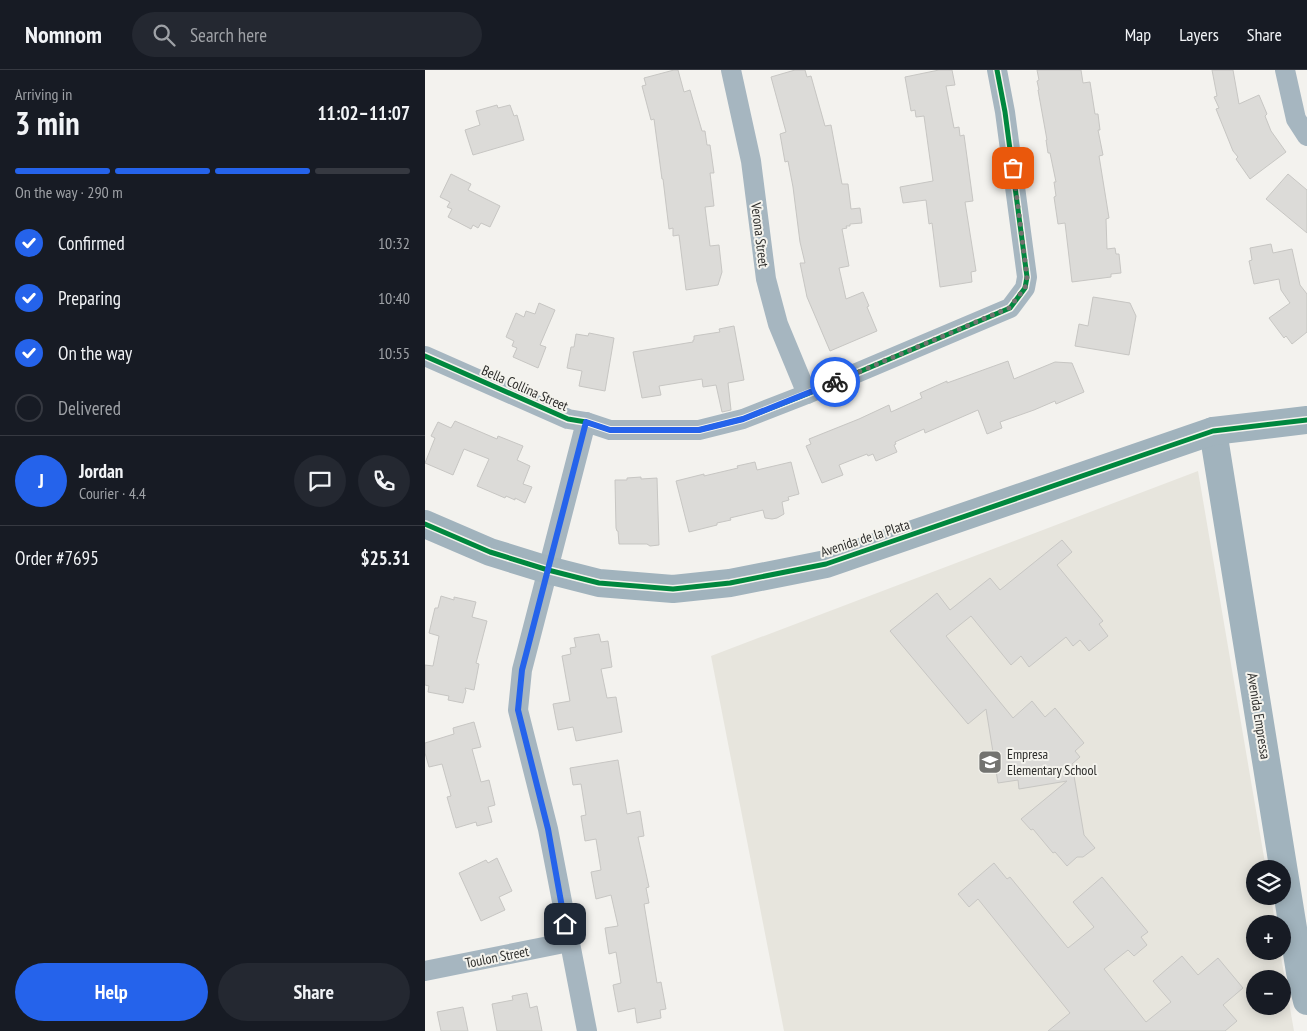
<!DOCTYPE html>
<html lang="en">
<head>
<meta charset="utf-8">
<style>
  body { margin:0; font-family:"PT Sans Narrow",sans-serif; background:#242831; color:#f1f3f6; height:100vh; display:flex; flex-direction:column; font-size:19px; white-space:nowrap }
  * { box-sizing:border-box; margin:0 }
  p { font-size:16px; color:#9ea1a6 }
  .icon { flex:none; width:28px; height:28px; fill:none; stroke:currentColor; stroke-width:2; stroke-linecap:round; stroke-linejoin:round }
  .map { position:relative; flex:1; overflow:hidden }
  .drawer { display:flex; flex-direction:column; background:#171b24; width:425px }
  .drawer>* { flex:none }
  .tools { position:absolute; left:821px; top:790px; display:grid; gap:10px }
  .tools a { display:grid; place-items:center; width:45px; height:45px; border-radius:50%; background:#171b24; box-shadow:0 2px 12px #0003; font-size:25px }
  .pin { position:absolute; display:grid; place-items:center; width:42px; height:42px; color:#fff; margin:-21px; border-radius:10px; box-shadow:0 2px 8px #0006 }
  .courier { position:absolute; display:grid; place-items:center; width:50px; height:50px; margin:-25px; border:4px solid #2563eb; border-radius:50%; background:#fff; color:#222; box-shadow:0 1px 6px #0007 }
  .head em { font-style:normal; font-weight:600 }
  .head div { display:flex; flex-direction:column-reverse }
  .head { display:flex; align-items:center; justify-content:space-between; height:85px; padding:0 15px }
  h1 { font-size:32px; font-weight:600; line-height:38px }
  .bar { display:grid; grid-template-columns:repeat(4,1fr); gap:8px 5px; align-content:center; height:60px; padding:0 15px }
  .bar i { height:6px; border-radius:4px; background:#363941 }
  .bar .active { background:#2563eb }
  .bar p { grid-column:span 4 }
  .line { display:flex; align-items:center; gap:12px; padding:0 15px; border-top:1px solid #363941 }
  .line div { flex:1 }
  .round { display:grid; place-items:center; flex:none; width:52px; height:52px; border-radius:26px; background:#242831 }
  ol { padding:0 15px; list-style:none }
  li { display:flex; align-items:center; gap:15px; height:55px }
  li p { margin-inline-start:auto }
  li .icon { padding:5px; border-radius:50%; background:#2563eb; color:#fff; stroke-width:4 }
  li:last-child { color:#9ea1a6 }
  li i { width:28px; height:28px; border:2px solid #363941; border-radius:50% }
  .button { display:flex; gap:10px; margin-top:auto; padding:10px 15px }
  .button a { flex:1; height:58px; border-radius:30px; background:#2563eb; color:#fff; font-size:20px; font-weight:600; line-height:58px; text-align:center }
  .button a+a { background:#242831; color:#f1f3f6 }
  header { display:flex; align-items:center; gap:30px; box-sizing:border-box; height:70px; padding:0 25px; background:#171b24; border-bottom:1px solid #363941 }
  header strong { font-size:24px }
  nav { display:flex; gap:28px; margin-inline-start:auto; font-size:18px }
  .search { width:350px; height:45px; background:#242831; display:flex; align-items:center; gap:12px; box-sizing:border-box; padding:0 18px; border-radius:28px; color:#9ea1a6; font-size:19px }
  main { display:flex; flex:1; min-height:0 }
  .map>svg:first-child { display:block }
  .built { fill:#e7e5dd; fill-rule:evenodd }
  .building { fill:#dcdbd8; stroke:#c7c6c3 }
  .lines { fill:none; stroke-linecap:round; stroke-linejoin:round }
  .street { stroke:#a6b6c0; stroke-width:20 }
  .secondary { stroke:#a1b3bd; stroke-width:28 }
  .cycleway-casing { stroke:#f4f3ed; stroke-width:8 }
  .cycleway { stroke:#00873e; stroke-width:5 }
  .done { stroke:#737370; stroke-width:5; stroke-dasharray:0 9 }
  .route { stroke:#2563eb; stroke-width:6 }
  .labels { text-anchor:middle; dominant-baseline:central; stroke-width:4; stroke-linejoin:round; paint-order:stroke }
  .street-label { font-size:14px; fill:#2e2e2c; stroke:#f4f3ed }
  .poi-label { font-size:14px; fill:#2e2e2c; stroke:#f4f3ed; text-anchor:start }
</style>
</head>
<body>
<header>
<strong>Nomnom</strong>
<div class="search"><svg class="icon" aria-label="search" viewBox="0 0 24 24"><circle cx="10" cy="10" r="6"/><path d="M15 15l6 6"/></svg>Search here</div>
<nav><a>Map</a><a>Layers</a><a>Share</a></nav>
</header>
<main>
<section class="drawer">
<div class="head"><div><h1>3 min</h1><p>Arriving in</p></div><em>11:02–11:07</em></div>
<div class="bar"><i class="active"></i><i class="active"></i><i class="active"></i><i></i><p>On the way · 290 m</p></div>
<ol>
<li><svg class="icon" aria-label="check" viewBox="0 0 24 24"><path d="M5 12l5 5 9-10"/></svg>Confirmed<p>10:32</p></li>
<li><svg class="icon" aria-label="check" viewBox="0 0 24 24"><path d="M5 12l5 5 9-10"/></svg>Preparing<p>10:40</p></li>
<li><svg class="icon" aria-label="check" viewBox="0 0 24 24"><path d="M5 12l5 5 9-10"/></svg>On the way<p>10:55</p></li>
<li><i></i>Delivered</li>
</ol>
<div class="line" style="height:90px"><b class="round" style="background:#2563eb;color:#fff">J</b><div><b>Jordan</b><p>Courier · 4.4</p></div><a class="round"><svg class="icon" aria-label="chat" viewBox="0 0 24 24"><path d="M4 5h16v11H9l-5 4z"/></svg></a><a class="round"><svg class="icon" aria-label="phone" viewBox="0 0 24 24"><path d="M5 4h4l2 5-3 2q2 4 5 5l2-3 5 2v4C11 20 4 13 5 4z"/></svg></a></div>
<div class="line" style="height:65px"><div>Order #7695</div><b>$25.31</b></div>
<div class="button"><a>Help</a><a>Share</a></div>
</section>
<div class="map">
<svg width="882" height="961" viewBox="0 0 882 961">
  <rect width="100%" height="100%" fill="#f3f2ee"/>
  <path class="built" d="M773 401 841 799H830V826H846L850 854H830V881H855L869 961H359L286 586ZM830 909H858V936H830Z"/>
  <g class="building">
    <polygon points="249,0 253,0 259,22 265,20 277,61 280,61 282,75 285,75 289,103 285,103 289,136 280,137 285,176 294,175 297,202 293,215 261,220 254,165 248,166 248,158 244,159 238,109 237,109 229,49 226,50 217,16 221,15 219,8"/>
    <polygon points="370,0 380,0 382,7 386,6 400,56 406,55 417,114 423,114 426,139 435,138 437,153 425,154 425,156 421,156 422,158 417,159 424,196 414,198 421,229 438,222 444,236 442,237 452,261 405,281 382,227 375,193 380,193 375,172 368,117 363,91 360,92 355,64 361,62 346,7"/>
    <polygon points="514,0 527,0 530,15 521,16 529,58 534,57 535,66 539,65 548,131 540,132 551,201 546,202 547,212 515,217 507,153 504,154 501,130 478,133 475,117 508,111 499,46 491,47 490,40 486,41 480,7"/>
    <polygon points="612,0 656,0 658,13 665,12 670,44 673,44 675,60 673,60 678,85 674,86 684,148 681,149 682,179 690,178 691,184 694,184 696,203 686,204 686,207 647,212 640,153 633,154 629,127 631,126 629,112 631,112 625,83 623,83 621,70 622,70 613,20 614,20 612,11 614,10"/>
    <polygon points="787,0 808,0 814,34 834,25 842,44 840,46 846,61 861,82 825,109 811,89 813,87 808,81 791,39 794,38 789,27 792,26"/>
    <polygon points="72,35 73,38 85,35 89,46 92,45 99,70 48,85 40,60 55,55 51,41"/>
    <polygon points="26,104 46,114 43,120 75,136 65,157 56,153 53,158 48,155 46,159 23,147 27,139 22,137 25,132 15,127"/>
    <polygon points="863,104 882,120 882,163 841,129"/>
    <polygon points="846,174 848,183 867,179 875,215 882,224 882,262 867,274 861,266 859,268 844,248 865,233 856,220 854,209 829,214 824,191 827,190 825,178"/>
    <polygon points="668,227 705,233 711,246 704,285 650,276 654,254 663,256"/>
    <polygon points="114,233 130,240 115,275 121,277 113,298 88,287 92,278 87,276 89,271 81,267 91,243 99,247 101,241 110,244"/>
    <polygon points="309,256 319,310 303,313 306,340 297,342 291,315 278,317 277,309 234,316 236,325 217,328 208,282 268,272 268,270 269,270 269,266 295,262 294,259"/>
    <polygon points="164,263 189,268 180,321 154,316 157,301 142,298 146,277 149,277 151,264 163,266"/>
    <polygon points="583,291 589,309 630,292 647,293 659,322 631,334 630,331 609,340 575,352 577,358 562,364 553,340 500,363 499,359 470,372 471,374 469,375 472,382 451,391 448,384 443,386 442,384 414,395 418,405 397,413 381,376 386,374 384,369 434,349 464,335 466,342 497,328 495,323 522,311 522,313"/>
    <polygon points="30,351 72,369 73,366 98,376 92,390 105,396 98,414 107,417 100,433 90,428 90,430 81,426 80,428 52,416 64,389 39,379 28,405 0,393 10,368 6,366 13,352 26,358"/>
    <polygon points="330,392 332,400 366,392 374,424 363,427 364,430 357,432 359,444 352,448 347,449 340,448 338,440 305,448 306,450 292,453 292,455 264,462 251,411 279,404 279,406 313,398 312,396"/>
    <polygon points="216,407 216,409 232,408 234,475 225,476 222,474 194,474 193,461 192,461 191,458 190,410 202,410 202,408"/>
    <polygon points="637,470 647,482 632,495 678,551 674,554 683,566 664,581 655,570 648,576 641,567 604,597 596,586 586,595 546,546 521,566 588,648 607,631 620,647 630,638 659,673 650,681 655,687 647,694 659,765 670,778 658,787 652,787 642,796 630,782 628,783 608,759 606,760 596,749 642,711 594,719 593,710 573,713 561,639 543,654 465,561 512,523 525,540 565,508 575,520"/>
    <polygon points="16,526 29,530 29,527 51,532 47,547 62,551 51,593 54,594 49,620 40,618 41,621 38,633 23,630 24,626 3,622 4,616 0,615 0,595 8,596 14,566 4,563 10,538 13,538"/>
    <polygon points="174,564 176,572 183,571 187,597 176,599 182,628 191,627 197,662 151,671 148,657 133,660 128,634 145,631 137,586 146,584 145,578 151,577 149,568"/>
    <polygon points="49,652 56,677 47,679 56,712 64,710 70,735 63,737 67,752 52,756 51,752 31,758 22,727 26,726 17,694 4,697 0,683 0,673 29,664 28,658"/>
    <polygon points="193,690 202,744 215,741 219,766 213,767 224,817 221,818 224,833 219,834 232,913 236,912 241,939 235,940 236,948 212,953 210,938 193,942 188,915 196,913 191,882 184,884 180,858 193,856 186,825 171,829 166,802 176,800 171,769 160,771 156,746 161,745 156,714 148,715 145,698"/>
    <polygon points="72,788 87,821 74,827 80,840 56,851 34,803 61,790 63,793"/>
    <polygon points="569,793 582,809 585,807 643,878 669,857 648,832 677,807 723,862 716,867 722,875 709,886 703,880 679,899 721,952 746,932 728,911 757,886 773,905 793,888 818,918 798,935 812,951 800,961 623,961 645,943 553,829 544,837 533,824"/>
    <polygon points="102,923 105,938 112,936 117,961 72,961 67,934 88,930 87,926"/>
    <polygon points="38,937 43,961 16,961 12,942"/>
  </g>
  <g class="lines">
    <g class="street">
      <polyline points="306,0 326,91 341,209 353,254 382,324"/>
      <polyline points="860,0 871,49 882,66"/>
      <polyline points="0,286 143,349 161,352 185,360 274,360 318,349 382,324 585,238 600,218 602,207 580,42 572,0"/>
      <polyline points="161,352 97,600 93,640 123,759 162,961"/>
      <polyline points="0,901 144,872"/>
    </g>
    <g class="secondary">
      <polyline points="788,361 875,902 882,931"/>
      <polyline points="0,454 65,482 123,500 174,513 248,519 305,513 401,494 788,361 882,350"/>
    </g>
    <g class="cycleway-casing">
      <g id="cycleway">
        <polyline points="0,286 143,349 161,352 185,360 274,360 318,349 382,324 585,238 600,218 602,207 580,42 572,0"/>
        <polyline points="0,454 65,482 123,500 174,513 248,519 305,513 401,494 788,361 882,350"/>
      </g>
    </g>
    <use href="#cycleway" class="cycleway"/>
  </g>
  <g class="lines">
    <polyline class="done" points="410,312 584,238 600,218 602,207 588,98"/>
    <polyline class="route" points="140,854 123,759 93,640 97,600 161,352 185,360 274,360 318,349 410,312"/>
  </g>
  <defs>
    <g id="school-square" transform="scale(1.25)"><rect x="-9" y="-9" width="18" height="18" rx="4" fill="#737370" stroke="#f4f3ed"/><path d="M0-5L7-2L0 1L-7-2ZM-4 1L0 2.5L4 1V4Q0 6-4 4Z" fill="#fff"/></g>
  </defs>
  <g fill-rule="evenodd">
    <use href="#school-square" x="565" y="692"/>
  </g>
  <g class="labels">
    <g class="street-label">
      <text transform="translate(335 165) rotate(83)">Verona Street</text>
      <text transform="translate(100 318) rotate(24)">Bella Collina Street</text>
      <text transform="translate(440 468) rotate(-18)">Avenida de la Plata</text>
      <text transform="translate(834 646) rotate(81)">Avenida Empressa</text>
      <text transform="translate(72 887) rotate(-11)">Toulon Street</text>
    </g>
    <g class="poi-label">
      <text x="582" y="684">Empresa<tspan x="582" dy="16">Elementary School</tspan></text>
    </g>
  </g>
</svg>
<div class="tools">
<a><svg class="icon" aria-label="layers" viewBox="0 0 24 24"><path d="M12 4l9 5-9 5-9-5zM3 14l9 5 9-5"/></svg></a>
<a>+</a>
<a>−</a>
</div>
<div class="pin" style="left:588px;top:98px;background:#ea580c"><svg class="icon" aria-label="bag" viewBox="0 0 24 24"><path d="M5 8h14l-1 12H6zM9 8a3 3 0 0 1 6 0"/></svg></div>
<div class="pin" style="left:140px;top:854px;background:#1f2937"><svg class="icon" aria-label="home" viewBox="0 0 24 24"><path d="M3 11l9-7 9 7M6 9v11h12V9"/></svg></div>
<div class="courier" style="left:410px;top:312px"><svg class="icon" aria-label="bike" viewBox="0 0 24 24"><circle cx="6" cy="16" r="4"/><circle cx="18" cy="16" r="4"/><path d="M6 16l4-8h5l3 8M10 8l3 8H6M13 5h3"/></svg></div>
</div>
</main>
</body>
</html>
